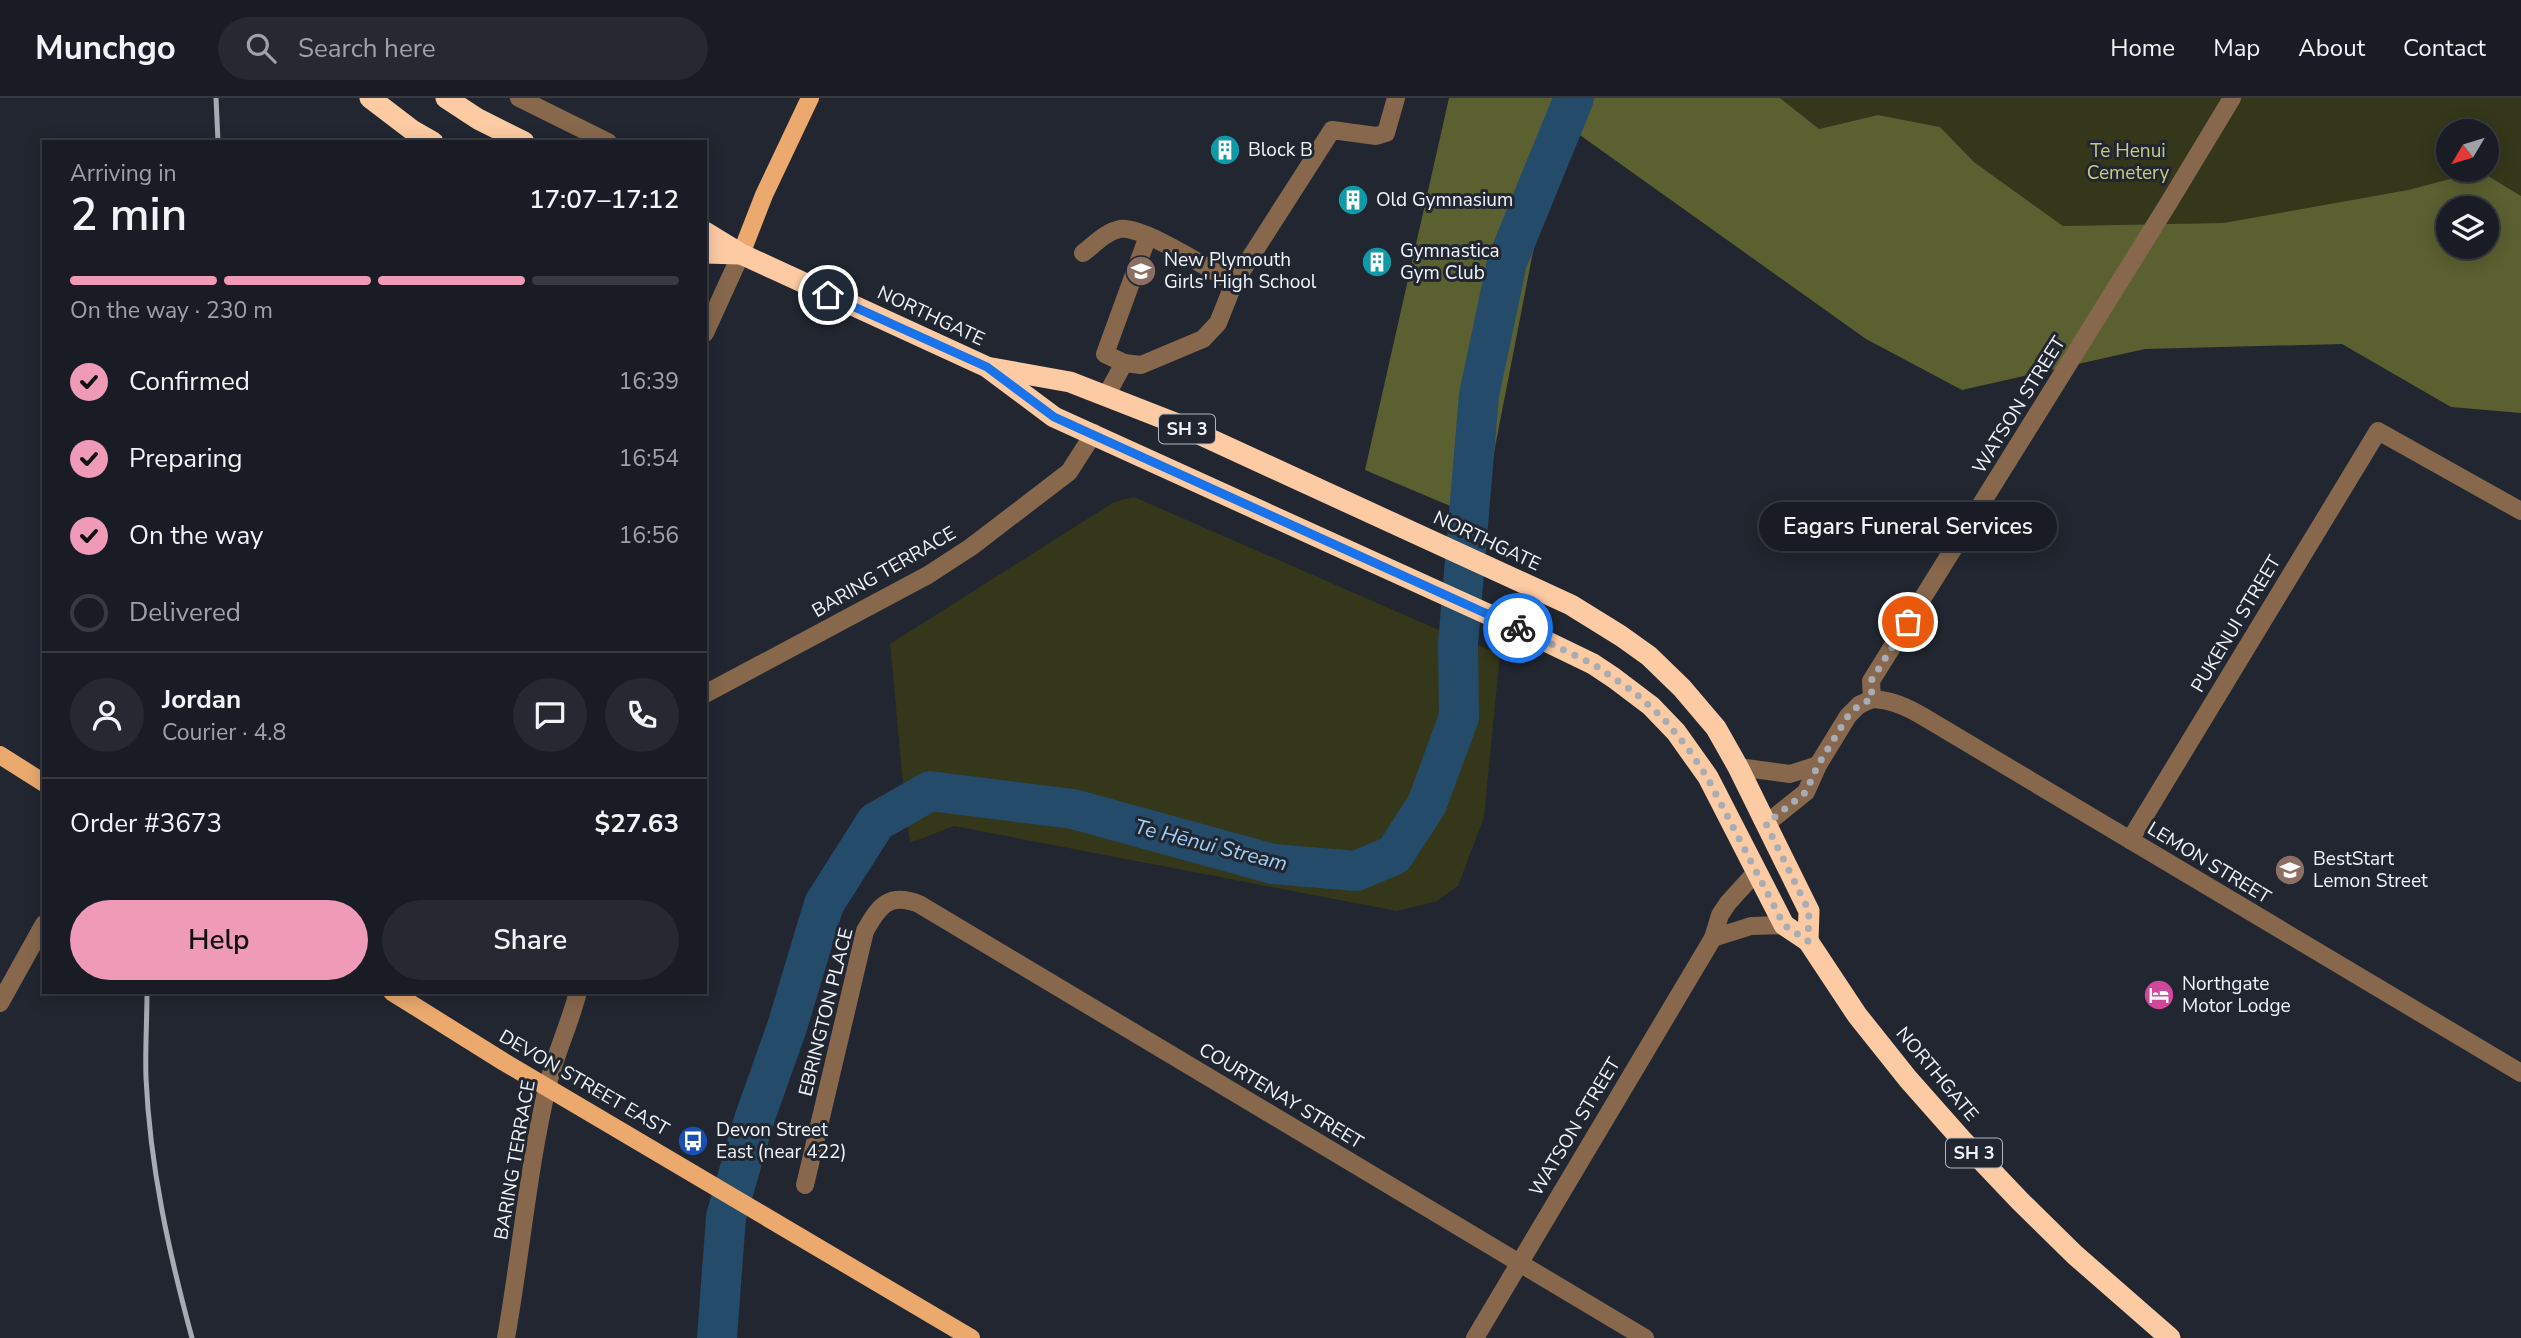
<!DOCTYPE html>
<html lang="en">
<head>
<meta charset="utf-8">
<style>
  body { margin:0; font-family:"Nunito Sans",sans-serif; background:#262931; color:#f1f3f6; height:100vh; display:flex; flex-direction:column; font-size:26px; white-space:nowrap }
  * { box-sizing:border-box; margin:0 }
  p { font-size:23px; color:#9fa1a6 }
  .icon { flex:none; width:38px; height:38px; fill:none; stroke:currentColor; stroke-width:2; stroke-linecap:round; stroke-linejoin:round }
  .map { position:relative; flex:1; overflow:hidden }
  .side { position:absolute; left:42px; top:42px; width:665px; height:854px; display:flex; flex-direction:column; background:#191c24; border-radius:0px; box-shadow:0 4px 18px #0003,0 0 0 2px #373a41 }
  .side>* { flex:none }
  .needle { width:46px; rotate:232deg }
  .tools { position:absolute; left:2436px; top:21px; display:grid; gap:14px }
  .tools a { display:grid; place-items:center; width:63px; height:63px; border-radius:50%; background:#191c24; box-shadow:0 4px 18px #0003,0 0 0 2px #373a41; font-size:35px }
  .pin { position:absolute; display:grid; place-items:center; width:60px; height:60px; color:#fff; margin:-30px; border:4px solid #fff; border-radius:50%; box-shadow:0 2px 7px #0007 }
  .courier { position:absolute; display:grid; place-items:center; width:70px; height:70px; margin:-35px; border:5px solid #1a73e8; border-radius:50%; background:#fff; color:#222; box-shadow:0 2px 9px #0007 }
  .bubble { position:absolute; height:49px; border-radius:24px; background:#191c24; box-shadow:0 4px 18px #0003,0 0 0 2px #373a41; font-size:23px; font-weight:600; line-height:49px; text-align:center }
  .summary em { font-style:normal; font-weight:600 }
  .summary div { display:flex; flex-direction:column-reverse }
  .summary { display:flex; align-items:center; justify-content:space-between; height:119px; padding:0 28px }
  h1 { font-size:46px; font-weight:600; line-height:52px }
  .bar { display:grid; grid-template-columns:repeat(4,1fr); gap:10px 7px; align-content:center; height:84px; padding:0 28px }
  .bar i { height:9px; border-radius:5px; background:#373a41 }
  .bar .active { background:#ef9ab7 }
  .bar p { grid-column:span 4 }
  .line { display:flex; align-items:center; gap:18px; padding:0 28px; border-top:2px solid #373a41 }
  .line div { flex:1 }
  .round { display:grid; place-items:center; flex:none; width:74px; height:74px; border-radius:37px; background:#262931 }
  ol { padding:0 28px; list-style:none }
  li { display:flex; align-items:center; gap:21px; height:77px }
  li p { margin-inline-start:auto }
  li .icon { padding:7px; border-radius:50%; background:#ef9ab7; color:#111; stroke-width:4 }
  li:last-child { color:#9fa1a6 }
  li i { width:38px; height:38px; border:4px solid #373a41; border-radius:50% }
  .action { display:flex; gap:14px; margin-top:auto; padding:14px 28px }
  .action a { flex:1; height:80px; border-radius:42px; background:#ef9ab7; color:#111; font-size:28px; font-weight:600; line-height:80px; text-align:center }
  .action a+a { background:#262931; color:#f1f3f6 }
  header { display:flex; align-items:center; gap:42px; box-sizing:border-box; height:98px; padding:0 35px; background:#191c24; border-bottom:2px solid #373a41 }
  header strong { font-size:33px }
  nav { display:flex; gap:38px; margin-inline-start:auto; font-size:24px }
  .search { width:490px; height:63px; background:#262931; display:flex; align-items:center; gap:18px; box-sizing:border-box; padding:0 24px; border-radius:38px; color:#9fa1a6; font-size:26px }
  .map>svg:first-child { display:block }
  .green { fill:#343719; fill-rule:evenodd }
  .forest { fill:#5b6031; fill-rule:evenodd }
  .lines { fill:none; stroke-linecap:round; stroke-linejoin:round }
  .river { stroke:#244b69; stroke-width:40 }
  .minor { stroke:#88684c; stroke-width:18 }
  .major { stroke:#eba96e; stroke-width:18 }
  .highway { stroke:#fccba3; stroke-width:21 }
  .rail { stroke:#a7abb4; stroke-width:5 }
  .done { stroke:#a8acb4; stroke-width:7; stroke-dasharray:0 12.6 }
  .route { stroke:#1a73e8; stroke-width:9 }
  .labels { text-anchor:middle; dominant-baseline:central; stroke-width:6; stroke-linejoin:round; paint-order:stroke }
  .shield { fill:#212630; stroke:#b2b6be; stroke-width:2 }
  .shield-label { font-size:18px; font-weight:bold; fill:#f0f4fb }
  .poi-label { font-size:19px; fill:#f0f4fb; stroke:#212630; text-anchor:start }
  .park-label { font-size:19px; fill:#c4cd81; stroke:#212630 }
  .street-label { font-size:19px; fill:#f0f4fb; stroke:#212630 }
  .water-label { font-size:21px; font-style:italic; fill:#9ecff9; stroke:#212630 }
</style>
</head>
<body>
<header>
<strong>Munchgo</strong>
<div class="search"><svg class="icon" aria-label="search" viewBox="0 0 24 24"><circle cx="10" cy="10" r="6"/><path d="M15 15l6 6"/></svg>Search here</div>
<nav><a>Home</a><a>Map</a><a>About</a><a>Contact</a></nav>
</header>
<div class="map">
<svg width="2521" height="1240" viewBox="0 0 2521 1240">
  <rect width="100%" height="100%" fill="#212630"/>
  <g class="green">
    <path d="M1780 0H2521V98L2480 73 2408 92 2223 125 2063 128 1974 64 1940 29 1878 17 1819 31ZM2448 33H2487V72H2448Z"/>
    <path d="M1134 399 1432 529 1500 556 1484 719 1458 788 1437 803 1397 813 954 728 910 745C901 679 897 612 890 546L1114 404Z"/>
  </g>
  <path class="forest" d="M1449 0H1780L1819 31 1878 17 1940 29 1974 64 2063 128 2223 125 2408 92 2480 73 2521 98V315L2451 309 2342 246 2145 251 1962 292 1866 241 1563 25 1532 159 1481 421 1365 372ZM2448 110H2487V149H2448Z"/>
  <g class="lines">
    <polyline class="river" points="717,1240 726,1119 754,1022 787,929 824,806 876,724 930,693 1073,711 1273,766 1356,773 1394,757 1427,706 1459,619 1458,546 1479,297 1507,164 1574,0"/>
    <g class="minor">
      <polyline points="519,0 608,44"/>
      <path d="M1083 155C1094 147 1105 134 1120 131 1142 127 1212 173 1234 185"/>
      <polyline points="705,235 741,156"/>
      <polyline points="1124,265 1105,256 1148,138"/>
      <polyline points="1106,298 1124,265 1141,267 1203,241 1218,225 1234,185 1332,32 1376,38 1386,35 1396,0"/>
      <polyline points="705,596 928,477 971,449 1069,374 1094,335"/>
      <path d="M1872 601C1892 602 1907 609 1924 619L2521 975"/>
      <polyline points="1738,669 1790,676 1818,667"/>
      <polyline points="1766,726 1806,694 1818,667 1848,618 1859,607 1872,601 1871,583 2168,106 2232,0"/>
      <polyline points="2130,742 2378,333 2521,413"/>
      <polyline points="1713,840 1751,828 1784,827"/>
      <polyline points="0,905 44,826"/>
      <path d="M805 1087 865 833C879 808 889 794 919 806L1645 1240"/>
      <path d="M506 1240C521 1156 528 1069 548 986 556 955 570 925 578 894"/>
      <polyline points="1475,1240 1713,840 1720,817 1728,805 1756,774"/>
    </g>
    <g class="major">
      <polyline points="741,156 764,97 810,0"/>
      <polyline points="0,657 44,685"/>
      <polyline points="392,894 504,964 971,1240"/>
    </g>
    <g class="highway">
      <polyline points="370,0 412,32 433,44"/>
      <polyline points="446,0 478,21 524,44"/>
      <polyline points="705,134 741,156 776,172 987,269 1054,319 1529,535 1593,566 1614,580 1651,608 1676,634 1708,679 1784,827 1808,843 1857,917 1908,981 1962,1042 2020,1103 2075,1157 2170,1240"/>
      <polyline points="705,155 739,156"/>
      <polyline points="992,270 1070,284 1175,325 1571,507 1621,538 1649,558 1682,590 1716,630 1738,669 1809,813 1808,843"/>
    </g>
    <g class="rail">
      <polyline points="216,0 218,44"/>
      <path d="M147 894C147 923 145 952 146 980 150 1069 169 1155 192 1240"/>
    </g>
  </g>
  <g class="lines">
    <polyline class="done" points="1518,530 1593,566 1634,594 1663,620 1687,649 1707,679 1784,827 1808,843 1809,813 1766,726 1806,694 1818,667 1848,618 1859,607 1872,601 1871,583 1908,524"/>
    <polyline class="route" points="828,197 987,269 1054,319 1518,530"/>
  </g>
  <defs>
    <g id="building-disc" transform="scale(1.575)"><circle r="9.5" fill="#0f9aa8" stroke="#212630"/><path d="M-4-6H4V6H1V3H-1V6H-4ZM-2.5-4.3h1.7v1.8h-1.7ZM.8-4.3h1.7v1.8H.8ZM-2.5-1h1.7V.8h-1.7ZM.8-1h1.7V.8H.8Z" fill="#fff"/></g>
    <g id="school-disc" transform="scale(1.575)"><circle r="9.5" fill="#8d6e63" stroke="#212630"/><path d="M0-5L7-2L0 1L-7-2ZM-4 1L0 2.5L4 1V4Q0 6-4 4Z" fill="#fff"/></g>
    <g id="hotel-disc" transform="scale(1.575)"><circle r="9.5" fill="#d1479c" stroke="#212630"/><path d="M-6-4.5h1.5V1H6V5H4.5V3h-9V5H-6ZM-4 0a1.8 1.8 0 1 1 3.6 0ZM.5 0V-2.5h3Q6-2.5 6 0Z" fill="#fff"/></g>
    <g id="bus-disc" transform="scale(1.575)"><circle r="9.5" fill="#1a4fb4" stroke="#212630"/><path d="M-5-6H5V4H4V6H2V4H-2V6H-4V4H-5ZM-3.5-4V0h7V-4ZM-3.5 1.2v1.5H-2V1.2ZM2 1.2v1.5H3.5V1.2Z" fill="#fff"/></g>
  </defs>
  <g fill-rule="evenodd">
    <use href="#building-disc" x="1225" y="52"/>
    <use href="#building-disc" x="1353" y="102"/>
    <use href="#building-disc" x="1377" y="164"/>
    <use href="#school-disc" x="1141" y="173"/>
    <use href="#school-disc" x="2290" y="772"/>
    <use href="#hotel-disc" x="2159" y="897"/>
    <use href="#bus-disc" x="693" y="1043"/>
  </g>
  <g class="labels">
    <g class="shield">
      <rect x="1159" y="316.5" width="56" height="29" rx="5"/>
      <rect x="1946" y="1040.5" width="56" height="29" rx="5"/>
    </g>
    <g class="shield-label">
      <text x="1187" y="331">SH 3</text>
      <text x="1974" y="1055">SH 3</text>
    </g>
    <g class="poi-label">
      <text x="1248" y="52">Block B</text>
      <text x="1376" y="102">Old Gymnasium</text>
      <text x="1400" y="153">Gymnastica<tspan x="1400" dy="22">Gym Club</tspan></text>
      <text x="1164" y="162">New Plymouth<tspan x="1164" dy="22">Girls' High School</tspan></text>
      <text x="2313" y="761">BestStart<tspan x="2313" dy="22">Lemon Street</tspan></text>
      <text x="2182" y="886">Northgate<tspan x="2182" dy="22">Motor Lodge</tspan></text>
      <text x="716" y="1032">Devon Street<tspan x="716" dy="22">East (near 422)</tspan></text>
    </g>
    <g class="park-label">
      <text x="2128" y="53">Te Henui<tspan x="2128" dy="22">Cemetery</tspan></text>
    </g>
    <g class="street-label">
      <text transform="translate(931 218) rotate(25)">NORTHGATE</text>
      <text transform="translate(2019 307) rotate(-58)">WATSON STREET</text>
      <text transform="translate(1487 443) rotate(25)">NORTHGATE</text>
      <text transform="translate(884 474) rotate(-30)">BARING TERRACE</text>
      <text transform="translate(2236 526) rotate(-59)">PUKENUI STREET</text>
      <text transform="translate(2209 765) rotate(31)">LEMON STREET</text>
      <text transform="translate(826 914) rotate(-76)">EBRINGTON PLACE</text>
      <text transform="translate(1937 976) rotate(50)">NORTHGATE</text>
      <text transform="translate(584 985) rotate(30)">DEVON STREET EAST</text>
      <text transform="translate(1281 998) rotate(31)">COURTENAY STREET</text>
      <text transform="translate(1575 1029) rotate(-59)">WATSON STREET</text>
      <text transform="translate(515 1062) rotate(-80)">BARING TERRACE</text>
    </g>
    <g class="water-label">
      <text transform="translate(1211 747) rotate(14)">Te Hēnui Stream</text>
    </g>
  </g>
</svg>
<div class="tools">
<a><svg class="needle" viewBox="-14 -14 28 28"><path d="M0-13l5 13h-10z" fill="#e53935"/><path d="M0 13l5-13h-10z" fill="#9fa1a6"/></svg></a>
<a><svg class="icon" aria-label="layers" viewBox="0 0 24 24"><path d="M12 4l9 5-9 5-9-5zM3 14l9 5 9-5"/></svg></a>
</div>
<div class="pin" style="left:1908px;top:524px;background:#ea580c"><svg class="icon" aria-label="bag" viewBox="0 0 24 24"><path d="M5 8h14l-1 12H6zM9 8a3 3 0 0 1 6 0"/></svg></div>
<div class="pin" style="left:828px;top:197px;background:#1f2937"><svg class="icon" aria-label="home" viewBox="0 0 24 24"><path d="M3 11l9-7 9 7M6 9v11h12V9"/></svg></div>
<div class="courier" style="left:1518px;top:530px"><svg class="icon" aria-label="bike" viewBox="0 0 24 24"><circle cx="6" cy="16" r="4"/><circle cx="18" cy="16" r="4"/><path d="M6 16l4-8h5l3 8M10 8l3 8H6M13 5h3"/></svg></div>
<div class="bubble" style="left:1759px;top:404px;width:298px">Eagars Funeral Services</div>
<section class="side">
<div class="summary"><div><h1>2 min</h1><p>Arriving in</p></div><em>17:07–17:12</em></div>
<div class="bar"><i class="active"></i><i class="active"></i><i class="active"></i><i></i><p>On the way · 230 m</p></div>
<ol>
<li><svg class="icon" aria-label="check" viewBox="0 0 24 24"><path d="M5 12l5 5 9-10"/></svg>Confirmed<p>16:39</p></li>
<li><svg class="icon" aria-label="check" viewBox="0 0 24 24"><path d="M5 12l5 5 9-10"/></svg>Preparing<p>16:54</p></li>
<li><svg class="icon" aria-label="check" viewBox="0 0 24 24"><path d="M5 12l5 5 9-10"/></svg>On the way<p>16:56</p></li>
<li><i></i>Delivered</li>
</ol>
<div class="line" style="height:126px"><a class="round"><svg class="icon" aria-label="person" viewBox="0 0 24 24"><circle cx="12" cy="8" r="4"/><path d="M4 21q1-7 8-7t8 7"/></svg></a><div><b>Jordan</b><p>Courier · 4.8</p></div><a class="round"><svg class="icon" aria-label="chat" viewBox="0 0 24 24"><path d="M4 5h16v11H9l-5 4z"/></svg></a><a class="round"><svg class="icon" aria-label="phone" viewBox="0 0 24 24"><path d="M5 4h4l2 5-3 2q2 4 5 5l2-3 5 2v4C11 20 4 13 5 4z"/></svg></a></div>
<div class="line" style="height:91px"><div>Order #3673</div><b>$27.63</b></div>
<div class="action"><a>Help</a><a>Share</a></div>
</section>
</div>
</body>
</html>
